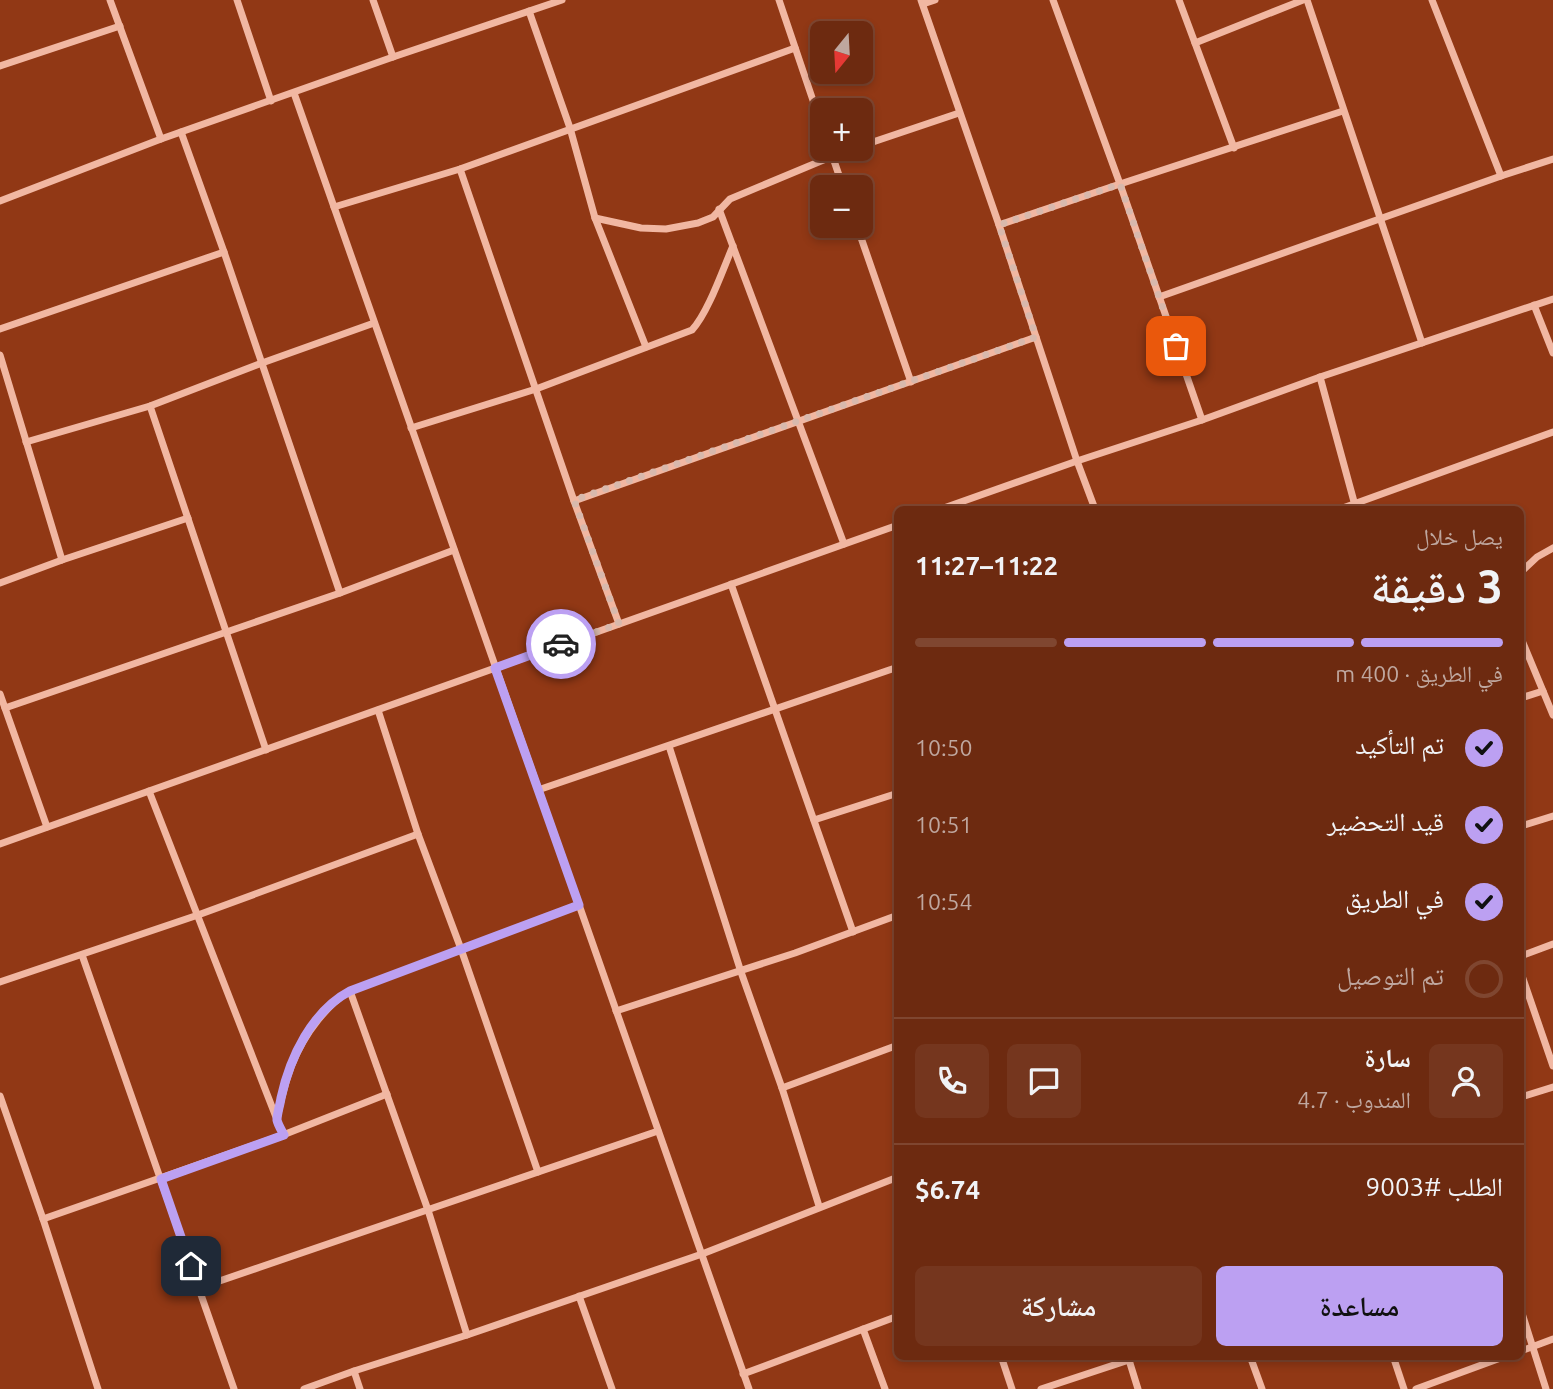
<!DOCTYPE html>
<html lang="ar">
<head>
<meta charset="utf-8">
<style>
  body { margin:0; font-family:Ubuntu,"Noto Naskh Arabic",sans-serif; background:#75361e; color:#f1f3f6; direction:rtl; height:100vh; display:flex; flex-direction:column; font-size:26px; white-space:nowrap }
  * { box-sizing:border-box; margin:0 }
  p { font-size:23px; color:#bfa79f }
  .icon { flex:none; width:38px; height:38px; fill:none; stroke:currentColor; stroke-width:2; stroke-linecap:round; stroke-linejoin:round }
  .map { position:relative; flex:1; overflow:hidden; direction:ltr }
  .details { position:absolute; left:894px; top:506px; width:630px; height:854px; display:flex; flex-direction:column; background:#6d2a10; border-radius:10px; box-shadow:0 4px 10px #0003,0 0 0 2px #7f4630; direction:rtl }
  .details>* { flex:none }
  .needle { width:46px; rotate:198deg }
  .controls { position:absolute; left:810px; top:21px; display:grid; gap:14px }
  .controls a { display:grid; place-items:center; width:63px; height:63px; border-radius:10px; background:#6d2a10; box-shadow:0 4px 10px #0003,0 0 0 2px #7f4630; font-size:35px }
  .pin { position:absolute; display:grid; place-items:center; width:60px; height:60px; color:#fff; margin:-30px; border-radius:14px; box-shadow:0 4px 10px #0006 }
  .courier { position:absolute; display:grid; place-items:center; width:70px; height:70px; margin:-35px; border:5px solid #bca0f2; border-radius:50%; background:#fff; color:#222; box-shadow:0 2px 9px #0007 }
  .summary em { font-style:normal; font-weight:600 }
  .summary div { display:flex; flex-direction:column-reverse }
  .summary { display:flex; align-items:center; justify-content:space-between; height:119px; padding:0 21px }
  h1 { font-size:46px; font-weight:600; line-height:52px }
  .bar { display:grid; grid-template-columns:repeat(4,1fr); gap:10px 7px; align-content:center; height:84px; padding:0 21px }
  .bar i { height:9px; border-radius:5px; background:#7f4630 }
  .bar .current { background:#bca0f2 }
  .bar p { grid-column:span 4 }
  .line { display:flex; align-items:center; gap:18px; padding:0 21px; border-top:2px solid #7f4630 }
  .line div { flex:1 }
  .round { display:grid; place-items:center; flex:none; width:74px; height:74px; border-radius:10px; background:#75361e }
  ol { padding:0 21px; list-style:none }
  li { display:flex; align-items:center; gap:21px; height:77px }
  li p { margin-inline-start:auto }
  li .icon { padding:7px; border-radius:50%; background:#bca0f2; color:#111; stroke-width:4 }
  li:last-child { color:#bfa79f }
  li i { width:38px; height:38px; border:4px solid #7f4630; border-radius:50% }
  .button { display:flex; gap:14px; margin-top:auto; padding:14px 21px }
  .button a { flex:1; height:80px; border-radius:10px; background:#bca0f2; color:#111; font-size:28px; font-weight:600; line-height:80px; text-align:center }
  .button a+a { background:#75361e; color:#f1f3f6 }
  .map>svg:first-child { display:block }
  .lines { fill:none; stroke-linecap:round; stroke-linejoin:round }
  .minor { stroke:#f1b7a2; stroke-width:7 }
  .done { stroke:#d8b9ad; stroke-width:7; stroke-dasharray:0 12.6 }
  .route { stroke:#bca0f2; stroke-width:9 }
</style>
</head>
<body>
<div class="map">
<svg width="1553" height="1389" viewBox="0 0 1553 1389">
  <rect width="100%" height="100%" fill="#913815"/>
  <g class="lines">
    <g class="minor">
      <polyline points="110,0 161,139"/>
      <polyline points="237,0 271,101"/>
      <polyline points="373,0 393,57"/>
      <polyline points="779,0 822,127"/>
      <polyline points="921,0 999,225 1077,461 1095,509"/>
      <polyline points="1053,0 1120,184 1202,420"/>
      <polyline points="1179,0 1234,148"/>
      <polyline points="1307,0 1422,343"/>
      <polyline points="1432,0 1501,176"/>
      <polyline points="923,4 935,0"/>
      <polyline points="529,11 570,128 595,218 646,347"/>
      <polyline points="1195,43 1303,0"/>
      <polyline points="0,66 120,26"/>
      <polyline points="294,93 749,1389"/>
      <polyline points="181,132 224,252 340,593"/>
      <polyline points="861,146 959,113"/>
      <polyline points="830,149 843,187"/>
      <polyline points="460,169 574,501 619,624"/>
      <polyline points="0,201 161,139 393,57 562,0"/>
      <polyline points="334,207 460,169 795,48"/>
      <polyline points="719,209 844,544"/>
      <polyline points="595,218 641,228 666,229 698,223 713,217 730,199 833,156 854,149"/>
      <polyline points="999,225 1120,184 1343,111"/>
      <polyline points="857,226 911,382"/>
      <polyline points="1159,297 1501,176 1553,159"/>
      <polyline points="1534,305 1553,353"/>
      <polyline points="0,329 224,252"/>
      <polyline points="0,355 62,560"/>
      <polyline points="1320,377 1356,509"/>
      <polyline points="150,406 266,750"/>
      <path d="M411 428 536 389 692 330C708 313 723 269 733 246"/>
      <polyline points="26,442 150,406 262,363 374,323"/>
      <polyline points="574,501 1036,337"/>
      <polyline points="941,509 1077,461 1202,420 1320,377 1553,299"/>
      <polyline points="1340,509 1553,432"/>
      <polyline points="1521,572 1537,557 1553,548"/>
      <polyline points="0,583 62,560 188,518"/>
      <polyline points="731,584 853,932"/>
      <polyline points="1521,638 1553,715"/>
      <polyline points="0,694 47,827"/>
      <polyline points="1521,698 1543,691"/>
      <polyline points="5,708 340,593 454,550"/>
      <polyline points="378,710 418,834 461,949 538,1172"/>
      <polyline points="669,746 741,972 782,1088 819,1206"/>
      <polyline points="538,790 898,667"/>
      <polyline points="149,791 283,1135"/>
      <polyline points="814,820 898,793"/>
      <polyline points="1521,826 1553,816"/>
      <polyline points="0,844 898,525"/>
      <polyline points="82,955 234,1389"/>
      <polyline points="1521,956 1553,944"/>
      <polyline points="1521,973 1553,1066"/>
      <polyline points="0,982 198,915 418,834"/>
      <polyline points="350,991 428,1210 467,1335"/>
      <polyline points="616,1011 795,953 898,915"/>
      <polyline points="782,1088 898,1045"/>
      <polyline points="0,1096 43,1219 98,1389"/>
      <polyline points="1521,1097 1553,1087"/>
      <path d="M277 1119C285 1081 293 1051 318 1020 328 1008 337 998 350 991L579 905"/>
      <polyline points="43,1219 283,1135 387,1094"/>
      <polyline points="199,1288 658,1131"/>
      <polyline points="579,1296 612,1389"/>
      <polyline points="1521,1310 1546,1389"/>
      <polyline points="863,1329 885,1389"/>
      <polyline points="1521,1351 1553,1339"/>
      <polyline points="1001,1356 1012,1389"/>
      <polyline points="1250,1356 1262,1389"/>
      <polyline points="1393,1356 1404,1389"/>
      <polyline points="1129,1360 1138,1389"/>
      <polyline points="354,1371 360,1389"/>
      <polyline points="743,1374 898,1316"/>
      <polyline points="304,1389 354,1371 467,1335 702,1254 898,1177"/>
      <polyline points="1041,1389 1141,1356"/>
      <polyline points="1416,1389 1506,1356"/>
    </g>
  </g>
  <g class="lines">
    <polyline class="done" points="561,644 619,624 574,500 1036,337 999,225 1120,184 1176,346"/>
    <path class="route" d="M191 1266 161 1179 284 1135C282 1131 278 1125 277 1120 277 1114 280 1105 281 1098 290 1057 312 1011 350 991L579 905 495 668 561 644"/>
  </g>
</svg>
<div class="controls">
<a><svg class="needle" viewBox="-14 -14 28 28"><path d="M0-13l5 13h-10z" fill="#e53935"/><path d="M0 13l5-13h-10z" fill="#bfa79f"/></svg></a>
<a>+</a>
<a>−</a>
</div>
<div class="pin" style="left:1176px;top:346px;background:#ea580c"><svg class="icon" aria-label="bag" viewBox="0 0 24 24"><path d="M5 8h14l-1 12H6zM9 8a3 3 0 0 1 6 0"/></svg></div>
<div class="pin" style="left:191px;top:1266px;background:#1f2937"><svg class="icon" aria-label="home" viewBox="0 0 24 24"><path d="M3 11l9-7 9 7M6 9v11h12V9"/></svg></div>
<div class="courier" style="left:561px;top:644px"><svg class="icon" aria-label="car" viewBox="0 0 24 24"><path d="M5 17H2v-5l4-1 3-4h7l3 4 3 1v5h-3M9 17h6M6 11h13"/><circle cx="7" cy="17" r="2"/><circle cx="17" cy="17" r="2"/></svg></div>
<section class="details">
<div class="summary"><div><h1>3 دقيقة</h1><p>يصل خلال</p></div><em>11:22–11:27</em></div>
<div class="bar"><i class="current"></i><i class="current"></i><i class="current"></i><i></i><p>في الطريق · 400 m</p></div>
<ol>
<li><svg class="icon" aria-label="check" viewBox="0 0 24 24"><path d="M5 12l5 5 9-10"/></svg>تم التأكيد<p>10:50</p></li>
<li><svg class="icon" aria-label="check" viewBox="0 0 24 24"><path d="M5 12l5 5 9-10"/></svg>قيد التحضير<p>10:51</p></li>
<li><svg class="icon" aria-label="check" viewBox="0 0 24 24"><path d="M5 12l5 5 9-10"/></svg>في الطريق<p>10:54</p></li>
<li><i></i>تم التوصيل</li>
</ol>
<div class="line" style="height:126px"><a class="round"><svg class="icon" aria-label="person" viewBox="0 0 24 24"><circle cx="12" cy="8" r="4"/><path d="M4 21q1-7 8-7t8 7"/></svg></a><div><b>سارة</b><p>المندوب · 4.7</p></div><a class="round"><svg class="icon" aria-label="chat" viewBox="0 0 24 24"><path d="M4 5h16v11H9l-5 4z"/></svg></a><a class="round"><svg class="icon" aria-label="phone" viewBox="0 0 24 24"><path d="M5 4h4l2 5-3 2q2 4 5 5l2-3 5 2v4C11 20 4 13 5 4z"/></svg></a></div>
<div class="line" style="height:91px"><div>الطلب #9003</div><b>$6.74</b></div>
<div class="button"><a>مساعدة</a><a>مشاركة</a></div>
</section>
</div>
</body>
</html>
